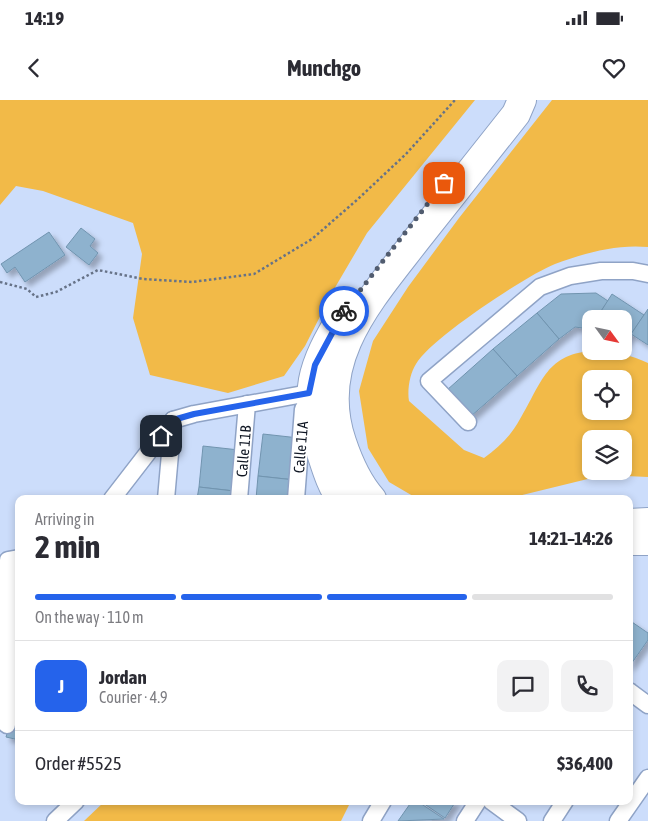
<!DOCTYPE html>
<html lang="en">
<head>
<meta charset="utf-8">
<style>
  body { margin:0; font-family:"Asap Condensed",sans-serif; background:#f2f2f3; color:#2b2b33; height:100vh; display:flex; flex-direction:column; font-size:19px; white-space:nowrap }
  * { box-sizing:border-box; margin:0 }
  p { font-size:16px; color:#7c7c81 }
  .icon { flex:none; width:28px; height:28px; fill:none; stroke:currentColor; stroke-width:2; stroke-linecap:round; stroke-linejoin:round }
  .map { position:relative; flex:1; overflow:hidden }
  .sheet { position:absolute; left:15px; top:395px; width:618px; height:310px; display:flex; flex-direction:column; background:#fff; border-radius:10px; box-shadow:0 2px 8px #0003 }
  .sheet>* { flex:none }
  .needle { width:32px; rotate:123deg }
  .tools { position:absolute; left:582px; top:210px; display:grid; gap:10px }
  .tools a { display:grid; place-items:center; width:50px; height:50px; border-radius:10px; background:#fff; box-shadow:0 2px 8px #0003; font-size:25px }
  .pin { position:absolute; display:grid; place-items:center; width:42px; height:42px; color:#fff; margin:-21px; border-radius:10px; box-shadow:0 2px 8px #0006 }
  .courier { position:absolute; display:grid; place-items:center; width:50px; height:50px; margin:-25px; border:4px solid #2563eb; border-radius:50%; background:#fff; color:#222; box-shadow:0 1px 6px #0007 }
  .summary em { font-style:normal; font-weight:700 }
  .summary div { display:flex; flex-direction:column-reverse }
  .summary { display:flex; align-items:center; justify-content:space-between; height:85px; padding:0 20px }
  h1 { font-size:32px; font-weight:700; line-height:38px }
  .bar { display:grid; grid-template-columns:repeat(4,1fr); gap:8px 5px; align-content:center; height:60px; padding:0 20px }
  .bar i { height:6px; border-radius:4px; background:#e1e1e2 }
  .bar .selected { background:#2563eb }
  .bar p { grid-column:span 4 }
  .line { display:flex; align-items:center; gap:12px; padding:0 20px; border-top:1px solid #e1e1e2 }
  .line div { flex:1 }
  .round { display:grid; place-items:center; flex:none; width:52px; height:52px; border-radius:10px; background:#f2f2f3 }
  .status { display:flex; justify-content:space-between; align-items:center; height:35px; padding:0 25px; background:#fff; direction:ltr }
  .status svg { height:14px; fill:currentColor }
  header { display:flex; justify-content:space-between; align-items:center; height:65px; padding:0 20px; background:#fff; font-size:22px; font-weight:700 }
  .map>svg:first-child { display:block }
  .green { fill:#f2ba48; fill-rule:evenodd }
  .building { fill:#8eb2ce; stroke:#7194af; filter:url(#shadow) }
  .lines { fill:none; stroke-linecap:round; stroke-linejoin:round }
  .street-casing { stroke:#8fa3c6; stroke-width:19 }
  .highway-casing { stroke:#8fa3c6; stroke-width:30 }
  .path { stroke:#667287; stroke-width:2.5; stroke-dasharray:2.5 2.5; stroke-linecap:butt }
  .street { stroke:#fff; stroke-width:16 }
  .highway { stroke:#fff; stroke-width:28 }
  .done { stroke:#515c6f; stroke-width:5; stroke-dasharray:0 9 }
  .route { stroke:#2563eb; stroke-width:6 }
  .labels { text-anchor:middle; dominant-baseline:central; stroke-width:4.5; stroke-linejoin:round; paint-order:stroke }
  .street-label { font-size:15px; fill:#0f1623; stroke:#fdfdfd }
</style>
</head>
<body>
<div class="status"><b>14:19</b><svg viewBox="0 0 49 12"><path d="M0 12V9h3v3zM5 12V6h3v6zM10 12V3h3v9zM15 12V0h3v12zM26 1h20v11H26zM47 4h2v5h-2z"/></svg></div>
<header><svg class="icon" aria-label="back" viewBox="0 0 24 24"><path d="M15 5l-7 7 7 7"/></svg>Munchgo<svg class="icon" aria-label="heart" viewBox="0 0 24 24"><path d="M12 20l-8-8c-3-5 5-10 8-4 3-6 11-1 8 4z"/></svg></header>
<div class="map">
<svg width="648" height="721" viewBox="0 0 648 721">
  <defs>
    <filter id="shadow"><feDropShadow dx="4.5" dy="4.5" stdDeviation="2.5" flood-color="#0004"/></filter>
  </defs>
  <rect width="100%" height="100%" fill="#ccddfb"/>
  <g class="green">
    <polygon points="0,0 475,0 367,133 333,191 305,246 284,276 228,293 150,275 133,218 142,154 133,123 43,91 16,86 0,105"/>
    <path d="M552 0H648V147C616 144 585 153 555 164 527 175 430 239 416 264 410 273 407 290 409 301L464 350 484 358C499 347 511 336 520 319 542 283 546 252 596 251 614 251 631 255 648 263V377L604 375 506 399H418L389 382 368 348 359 291 373 241 408 187 459 118ZM591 279H624V311H591ZM591 339H624V371H591Z"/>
    <polygon points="105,701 351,701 341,721 84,721"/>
  </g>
  <g class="building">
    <polygon points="81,128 95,139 90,146 98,153 89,165 66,147"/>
    <polygon points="49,132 65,155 25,182 15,167 7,173 1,164"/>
    <polygon points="596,193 608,201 596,219 591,219 589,229 575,227 559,239 537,213 561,194"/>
    <polygon points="612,194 644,215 624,245 624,219 596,219"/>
    <polygon points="648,209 648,245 631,234"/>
    <polygon points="537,213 559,239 517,276 493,249"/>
    <polygon points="493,249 517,276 470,317 447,290"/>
    <polygon points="263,334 299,338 295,380 258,376"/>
    <polygon points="203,346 239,350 234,391 199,387"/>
    <polygon points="258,376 295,380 293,399 256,399"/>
    <polygon points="199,387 234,391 233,399 197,399"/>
    <polygon points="629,520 648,533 648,540 629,567"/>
    <polygon points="19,580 19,599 15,598"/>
    <polygon points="17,599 19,599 19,640 6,637"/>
    <polygon points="412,701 417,701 444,719 398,721"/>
    <polygon points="420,701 456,701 445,718"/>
  </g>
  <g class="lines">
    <g class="street-casing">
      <g id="street">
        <polyline points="468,322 429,281 540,187 570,176 601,171 633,171 648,174"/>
        <polyline points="112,399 173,320 194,314 309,293"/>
        <polyline points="166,399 173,320"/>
        <path id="s1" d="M239 399 247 304"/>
        <path id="s2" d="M296 399 303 309"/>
        <polyline points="629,591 648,605"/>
        <polyline points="7,625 8,460 19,458"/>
        <polyline points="491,701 518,721"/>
        <polyline points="55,721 76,701"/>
        <polyline points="371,721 383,701"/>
        <polyline points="465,721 478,701"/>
        <polyline points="552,721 565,701"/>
        <polyline points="618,721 648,678"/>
      </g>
    </g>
    <g class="highway-casing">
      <g id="highway">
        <path d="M341 399C331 386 326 368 321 353 302 292 311 267 343 214"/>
        <path d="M372 399C357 382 349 363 342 342 314 260 370 200 417 139 450 97 483 56 516 14L522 0"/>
        <polyline points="629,423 648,422"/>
        <polyline points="629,441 648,441"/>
      </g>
    </g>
    <polyline class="path" points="0,182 27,189 36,197 56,192 98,170 143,179 192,182 254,174 312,139 358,99 406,54 455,0"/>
    <use href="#street" class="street"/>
    <use href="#highway" class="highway"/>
  </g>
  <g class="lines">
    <polyline class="done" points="344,211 444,83"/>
    <polyline class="route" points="161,336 173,320 194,314 309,293 315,265 344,211"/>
  </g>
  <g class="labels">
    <g class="street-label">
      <text stroke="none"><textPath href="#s2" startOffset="52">Calle 11A</textPath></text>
      <text stroke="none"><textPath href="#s1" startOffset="48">Calle 11B</textPath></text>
    </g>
  </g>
</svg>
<div class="tools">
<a><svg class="needle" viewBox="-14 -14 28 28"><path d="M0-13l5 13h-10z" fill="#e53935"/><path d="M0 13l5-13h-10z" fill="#7c7c81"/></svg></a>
<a><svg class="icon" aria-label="locate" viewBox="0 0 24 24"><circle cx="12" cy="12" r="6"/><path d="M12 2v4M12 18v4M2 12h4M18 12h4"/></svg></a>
<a><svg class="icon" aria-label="layers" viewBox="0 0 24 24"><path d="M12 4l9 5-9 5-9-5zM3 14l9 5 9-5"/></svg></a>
</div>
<div class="pin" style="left:444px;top:83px;background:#ea580c"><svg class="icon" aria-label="bag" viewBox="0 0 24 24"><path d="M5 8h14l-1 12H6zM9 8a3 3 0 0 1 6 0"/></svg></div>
<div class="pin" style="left:161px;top:336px;background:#1f2937"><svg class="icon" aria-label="home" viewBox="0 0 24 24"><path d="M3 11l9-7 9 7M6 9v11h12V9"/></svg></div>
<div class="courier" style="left:344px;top:211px"><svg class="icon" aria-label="bike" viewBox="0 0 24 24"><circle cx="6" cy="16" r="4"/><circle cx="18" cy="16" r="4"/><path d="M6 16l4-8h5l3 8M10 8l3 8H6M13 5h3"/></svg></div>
<section class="sheet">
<div class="summary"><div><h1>2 min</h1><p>Arriving in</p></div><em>14:21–14:26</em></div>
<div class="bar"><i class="selected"></i><i class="selected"></i><i class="selected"></i><i></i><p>On the way · 110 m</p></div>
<div class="line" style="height:90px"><b class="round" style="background:#2563eb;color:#fff">J</b><div><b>Jordan</b><p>Courier · 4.9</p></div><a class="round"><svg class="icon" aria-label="chat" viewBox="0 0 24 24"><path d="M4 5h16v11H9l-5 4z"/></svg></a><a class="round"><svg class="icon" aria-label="phone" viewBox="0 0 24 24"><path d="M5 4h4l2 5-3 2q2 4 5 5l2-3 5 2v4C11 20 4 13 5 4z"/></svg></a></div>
<div class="line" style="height:65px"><div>Order #5525</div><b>$36,400</b></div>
</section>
</div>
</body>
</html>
